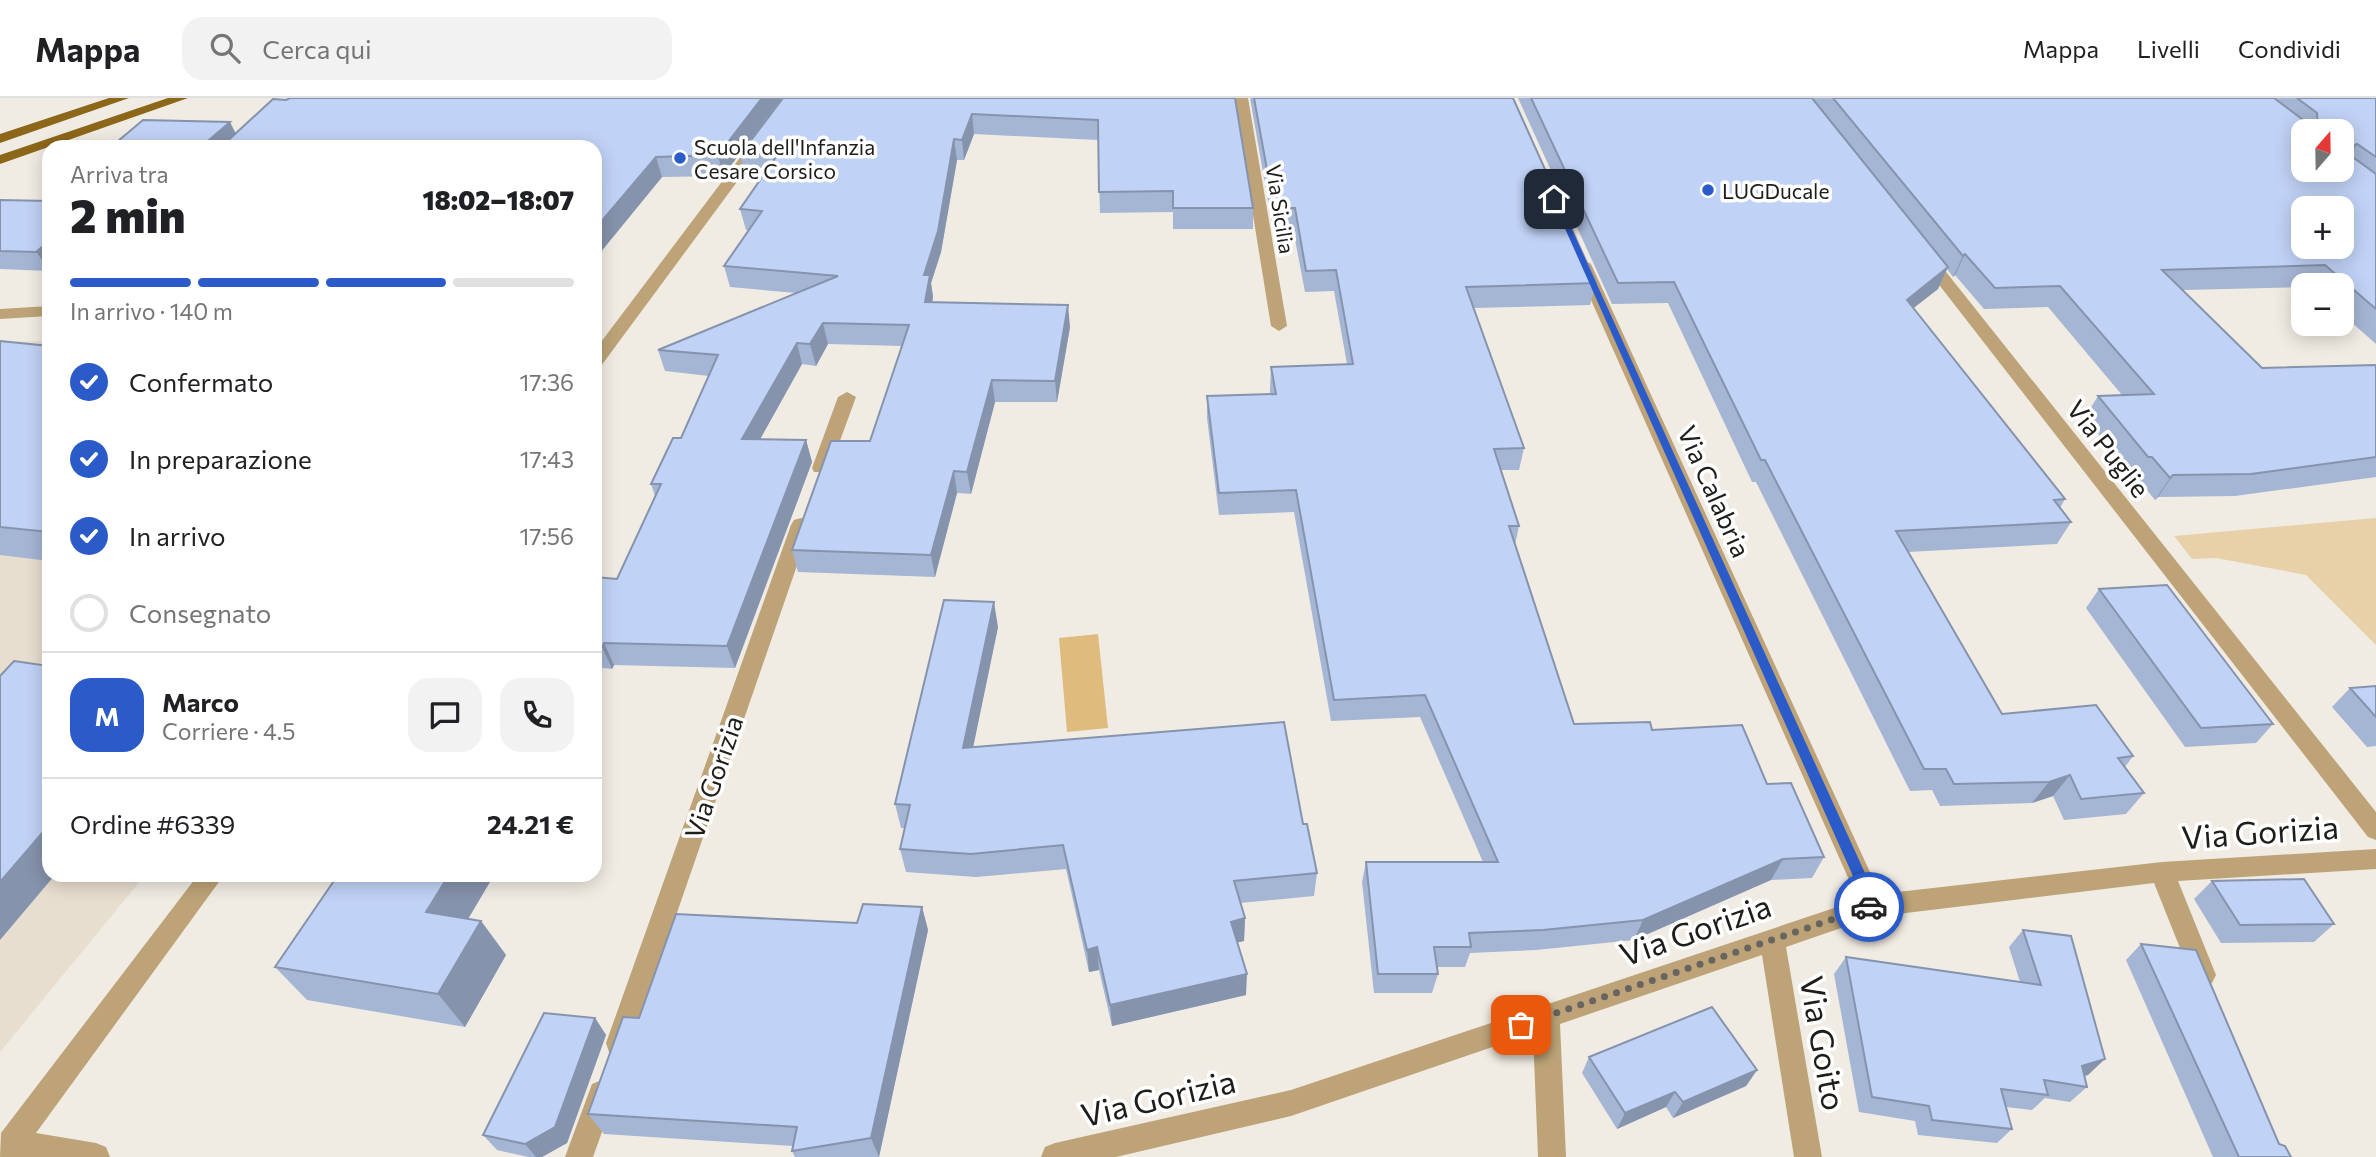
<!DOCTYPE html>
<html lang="it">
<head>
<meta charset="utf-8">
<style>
  body { margin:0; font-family:Commissioner,sans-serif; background:#f2f2f2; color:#202124; height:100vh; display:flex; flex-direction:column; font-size:26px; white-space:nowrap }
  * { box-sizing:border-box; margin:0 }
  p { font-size:23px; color:#757577 }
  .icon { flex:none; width:38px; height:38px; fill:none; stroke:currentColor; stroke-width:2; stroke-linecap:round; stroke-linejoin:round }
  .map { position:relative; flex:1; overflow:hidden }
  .details { position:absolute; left:42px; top:42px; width:560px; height:742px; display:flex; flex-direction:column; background:#fff; border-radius:21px; box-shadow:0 4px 18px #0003 }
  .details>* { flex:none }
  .needle { width:46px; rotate:20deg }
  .controls { position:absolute; left:2291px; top:21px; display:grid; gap:14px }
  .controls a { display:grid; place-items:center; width:63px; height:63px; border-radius:14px; background:#fff; box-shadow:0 4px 18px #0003; font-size:35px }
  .pin { position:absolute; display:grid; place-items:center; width:60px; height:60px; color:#fff; margin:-30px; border-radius:14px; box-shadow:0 4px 10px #0006 }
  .courier { position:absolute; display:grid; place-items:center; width:70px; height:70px; margin:-35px; border:5px solid #2b5ac9; border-radius:50%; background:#fff; color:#222; box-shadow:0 2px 9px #0007 }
  .overview em { font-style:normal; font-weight:800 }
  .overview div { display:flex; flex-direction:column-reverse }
  .overview { display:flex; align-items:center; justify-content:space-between; height:119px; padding:0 28px }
  h1 { font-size:46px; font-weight:800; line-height:52px }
  .bar { display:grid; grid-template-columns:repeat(4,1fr); gap:10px 7px; align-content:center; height:84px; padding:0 28px }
  .bar i { height:9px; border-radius:5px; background:#e0e0e0 }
  .bar .selected { background:#2b5ac9 }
  .bar p { grid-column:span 4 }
  .line { display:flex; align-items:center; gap:18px; padding:0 28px; border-top:2px solid #e0e0e0 }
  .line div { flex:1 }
  .round { display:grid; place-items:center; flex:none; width:74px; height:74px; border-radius:21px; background:#f2f2f2 }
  ol { padding:0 28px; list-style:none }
  li { display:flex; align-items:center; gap:21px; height:77px }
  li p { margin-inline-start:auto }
  li .icon { padding:7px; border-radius:50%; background:#2b5ac9; color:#fff; stroke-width:4 }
  li:last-child { color:#757577 }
  li i { width:38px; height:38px; border:4px solid #e0e0e0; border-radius:50% }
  header { display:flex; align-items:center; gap:42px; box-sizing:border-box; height:98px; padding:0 35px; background:#fff; border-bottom:2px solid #e0e0e0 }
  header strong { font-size:33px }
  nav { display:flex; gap:38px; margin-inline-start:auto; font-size:24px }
  .search { width:490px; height:63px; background:#f2f2f2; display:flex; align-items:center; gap:18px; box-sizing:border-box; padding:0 24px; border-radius:21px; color:#757577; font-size:26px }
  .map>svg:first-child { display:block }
  .built { fill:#e8decf }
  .green { fill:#e8d0a9 }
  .water { fill:#dfbb7e }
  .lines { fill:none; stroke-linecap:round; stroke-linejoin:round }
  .minor { fill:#bda377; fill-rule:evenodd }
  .major { fill:#8c6619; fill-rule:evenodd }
  .wall { fill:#a5b5d4 }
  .shaded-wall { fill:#8693ac }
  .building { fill:#c0d2f6; stroke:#8693ac; stroke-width:2; fill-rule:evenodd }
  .route { fill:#2b5ac9 }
  .done { stroke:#686560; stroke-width:7; stroke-dasharray:0 12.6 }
  .poi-dot { fill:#2b5ac9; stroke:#fff; stroke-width:2.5 }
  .labels { text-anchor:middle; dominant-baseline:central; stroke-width:7; stroke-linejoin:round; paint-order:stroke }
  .far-poi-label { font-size:21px; fill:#1f1d1a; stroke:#fff; text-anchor:start }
  .far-street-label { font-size:21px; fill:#1f1d1a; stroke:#fff }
  .street-label { font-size:26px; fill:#1f1d1a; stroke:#fff }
  .near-street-label { font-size:32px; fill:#1f1d1a; stroke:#fff }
</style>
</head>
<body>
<header>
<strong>Mappa</strong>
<div class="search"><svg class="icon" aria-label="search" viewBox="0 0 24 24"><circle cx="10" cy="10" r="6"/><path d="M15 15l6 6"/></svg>Cerca qui</div>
<nav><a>Mappa</a><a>Livelli</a><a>Condividi</a></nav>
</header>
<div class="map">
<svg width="2376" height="1059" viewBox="0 0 2376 1059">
  <rect width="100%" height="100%" fill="#f1ece3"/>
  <polygon class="built" points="49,243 49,777 145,777 0,954 0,244"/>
  <polygon class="green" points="2376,420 2376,547 2306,477 2216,460 2192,461 2174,438"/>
  <polygon class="water" points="1098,536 1108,630 1067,634 1059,540"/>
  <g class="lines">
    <g class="minor">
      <polygon points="785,0 799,0 601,268 595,269 595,252"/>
      <polygon points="1234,0 1248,0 1287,228 1279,233 1271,228"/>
      <polygon points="1925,153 1931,155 2376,714 2376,742 2368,739 1919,161 1917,158"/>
      <polygon points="1583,161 1591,166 1880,796 2162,764 2376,751 2376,771 2178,783 2216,877 2212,885 2203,889 2194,885 2154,785 1873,819 1786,849 1822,1059 1794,1059 1762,857 1560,926 1566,1059 1538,1059 1533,935 1291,1018 1116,1059 1041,1059 1045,1049 1055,1045 1291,992 1858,802 1575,166"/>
      <polygon points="49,208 49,218 0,221 0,211"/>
      <polygon points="847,294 856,299 830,370 828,374 814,374 812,370 838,299"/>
      <polygon points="801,420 808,422 811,427 632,945 629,954 619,958 609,954 606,945 791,427 794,422"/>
      <polygon points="198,777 224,777 36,1035 96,1045 106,1049 110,1059 0,1059 1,1035"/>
      <polygon points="602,982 612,986 616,995 593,1059 565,1059 592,986"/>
    </g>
    <g class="major">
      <polygon points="109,0 129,0 0,45 0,36"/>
      <polygon points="168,0 188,0 0,66 0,57"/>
    </g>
  </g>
  <g class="wall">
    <polygon points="782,0 723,78 662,79 595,161 595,49 236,35"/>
    <polygon points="783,0 1235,0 1253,110 1253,131 1173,131 1173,114 1100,115 1098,42 974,36 964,62 957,62 941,154 931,185 933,199 932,204 1070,229 1057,304 995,304 971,396 957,395 935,479 798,474 792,452 870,343 902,248 828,246 816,268 802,266 760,341 806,342 812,364 735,570 614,567 612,571 595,569 595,479 617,481 655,398 651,386 681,340 709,278 665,273 658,252 796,195 730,189 724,168 749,132 746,132 740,111 764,77 745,77 740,57"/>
    <polygon points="1250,0 1513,0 1596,185 1590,207 1473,210 1524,350 1519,372 1501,372 1519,428 1515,447 1574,626 1652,632 1767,686 1824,759 1812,780 1771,782 1634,842 1536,852 1470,855 1465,869 1437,869 1438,876 1432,895 1374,895 1362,784 1366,764 1483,764 1420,619 1331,623 1294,414 1219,417 1207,320 1207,298 1270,296 1270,291 1271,269 1347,266 1334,193 1305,194 1293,131 1273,131"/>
    <polygon points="1518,0 2376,0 2376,246 2342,216 2342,187 2303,187 2303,189 2183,192 2262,270 2376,267 2376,379 2235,398 2158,399 2155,402 2138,381 2133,381 2085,319 2098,298 2122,297 2048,209 1984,211 1955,177 1953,179 1947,171 1938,191 1913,210 2065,401 2060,410 2071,424 2057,446 1908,454 2002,616 2133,658 2125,669 2144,695 2126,716 2064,722 2053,698 2032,705 1940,708 1932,692 1910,693 1756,384 1752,384 1668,205 1612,206"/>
    <polygon points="0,102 49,173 0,171"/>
    <polygon points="0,243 49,248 49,463 0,457"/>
    <polygon points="2099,491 2273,626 2256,645 2185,649 2086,510"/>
    <polygon points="998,529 973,649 1303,726 1317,775 1314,798 1240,805 1245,820 1244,843 1238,844 1246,897 1112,928 1099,872 1089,874 1066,771 976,779 906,774 900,751 905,730 901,730 895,706"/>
    <polygon points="2376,588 2376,648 2367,649 2332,609 2350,590"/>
    <polygon points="338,777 494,777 468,821 481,823 506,857 465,929 307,902 275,869"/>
    <polygon points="2212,783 2334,826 2314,844 2221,845 2194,801"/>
    <polygon points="922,809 928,832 879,1059 795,1059 792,1053 793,1048 604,1036 588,1016 639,920 857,825"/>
    <polygon points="2023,832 2088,977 2084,978 2087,989 2070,1004 2045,1000 2032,1012 2006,1009 2012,1031 1997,1045 1918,1037 1915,1023 1859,1014 1834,876 1846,859 2020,884 2009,849"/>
    <polygon points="2141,846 2279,1046 2291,1059 2213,1059 2126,862"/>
    <polygon points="595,920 606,937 567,1045 542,1059 528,1059 497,1052 483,1037"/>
    <polygon points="1589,959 1757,972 1746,988 1673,1020 1666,1009 1617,1031 1582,975"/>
  </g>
  <g class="shaded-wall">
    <polygon points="762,0 782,0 723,78 718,57"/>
    <polygon points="972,16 974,36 964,62 962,42"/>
    <polygon points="230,24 237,38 226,49 201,49"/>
    <polygon points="954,41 957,62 941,154 931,185 933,199 929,226 925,204 924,177"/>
    <polygon points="2357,46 2344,66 2343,52"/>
    <polygon points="656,59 662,79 595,161 595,131"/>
    <polygon points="49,143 49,173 36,154"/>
    <polygon points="1965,156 1955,177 1953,179 1963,158"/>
    <polygon points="1948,169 1938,191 1897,223 1907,202"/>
    <polygon points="1068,207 1070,229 1057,304 1055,283"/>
    <polygon points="823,225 828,246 816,268 810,246"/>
    <polygon points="797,245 802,266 748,363 742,341"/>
    <polygon points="992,282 995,304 971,396 967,374"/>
    <polygon points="806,342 812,364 735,570 727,548"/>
    <polygon points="954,373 957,395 935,479 931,457"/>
    <polygon points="2173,377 2158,399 2155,402 2170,380"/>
    <polygon points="994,504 998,529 968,674 963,650"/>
    <polygon points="604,545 614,567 612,571 602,549"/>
    <polygon points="2070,677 2053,698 2032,705 2049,684"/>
    <polygon points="49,727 49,777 55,777 0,842 0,784"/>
    <polygon points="1783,761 1771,782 1634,842 1643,822"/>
    <polygon points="449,777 494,777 452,848 426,814"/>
    <polygon points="922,809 928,832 879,1059 871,1040"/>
    <polygon points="1245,820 1244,843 1230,846 1231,824"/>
    <polygon points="481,823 506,857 465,929 438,896"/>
    <polygon points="1097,849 1099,872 1089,874 1087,852"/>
    <polygon points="1247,876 1246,897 1112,928 1110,907"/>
    <polygon points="595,920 606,937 567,1045 542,1059 536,1059 525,1046"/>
    <polygon points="2105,961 2088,977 2065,983 2082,968"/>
    <polygon points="1757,972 1746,988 1673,1020 1683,1004"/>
    <polygon points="1675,994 1666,1009 1617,1031 1625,1015"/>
  </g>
  <g class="building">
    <polygon points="290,0 762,0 718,57 656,59 595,131 595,49 221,49 273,1 286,2"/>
    <polygon points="783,0 1235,0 1253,110 1173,110 1173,93 1099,94 1098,22 972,16 962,42 954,41 938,133 924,177 930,177 925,204 1068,207 1055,283 992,282 967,374 954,373 931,457 792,452 831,343 870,343 909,227 823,225 810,246 797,245 742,341 806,342 727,548 604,545 602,549 595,548 595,479 617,481 661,386 651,386 673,340 681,340 718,257 658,252 838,178 724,168 762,113 740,111 778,56 740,57"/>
    <polygon points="1254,0 1513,0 1596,185 1466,189 1524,350 1494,351 1519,428 1509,428 1574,626 1650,624 1652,632 1742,627 1767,686 1791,685 1824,759 1783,761 1643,822 1543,832 1469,835 1471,849 1434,849 1438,876 1378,876 1366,764 1498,764 1425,597 1334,602 1296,392 1219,395 1207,298 1276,296 1271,269 1353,266 1336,172 1306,173 1295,110 1274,110"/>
    <polygon points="1531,0 1812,0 1948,169 1907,202 2065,401 2054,402 2071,424 1896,433 2002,616 2096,607 2133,658 2118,660 2144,695 2081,701 2070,677 2049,684 1954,686 1946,671 1924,671 1765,362 1761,362 1674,184 1618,185"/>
    <path d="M1833 0H2274L2314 30H2318L2317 15 2297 0H2376V59L2357 46 2343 52 2376 76V211L2325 167 2162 172 2262 270 2376 267V359L2251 376 2173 377 2170 380 2152 359H2148L2098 298 2154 296 2060 188 1995 190 1965 156 1963 158ZM2303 33H2342V72H2303ZM2303 110H2342V149H2303Z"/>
    <polygon points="143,22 230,24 201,49 111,49"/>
    <polygon points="0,102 49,103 49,143 36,154 0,153"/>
    <polygon points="0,243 49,248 49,434 0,429"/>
    <polygon points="2167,487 2273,626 2201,630 2099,491"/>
    <polygon points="944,502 994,504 963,650 1284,624 1303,726 1307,726 1317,775 1234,783 1245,820 1231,824 1247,876 1110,907 1097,849 1087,852 1063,747 971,756 900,751 910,707 895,706"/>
    <polygon points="14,563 49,568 49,727 0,784 0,578"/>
    <polygon points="2376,588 2376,619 2350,590"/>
    <polygon points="338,777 449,777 426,814 481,823 438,896 275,869"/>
    <polygon points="2304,781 2334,826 2240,827 2212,783"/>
    <polygon points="863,806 922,809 871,1040 792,1053 797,1029 588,1016 623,919 639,920 676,816 857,825"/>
    <polygon points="2023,832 2071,838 2105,961 2082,968 2087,989 2044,982 2048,997 2001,991 2012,1031 1932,1022 1929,1008 1872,999 1846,859 2041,887"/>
    <polygon points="2141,846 2196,852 2279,1046 2285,1048 2291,1059 2239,1059"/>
    <polygon points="1712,909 1757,972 1683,1004 1675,994 1625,1015 1589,959"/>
    <polygon points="544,915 595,920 555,1029 525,1046 483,1037"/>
  </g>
  <polygon class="route" points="1551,99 1558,101 1880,808 1878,812 1869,815 1862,809 1865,805"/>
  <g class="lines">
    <polyline class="done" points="1521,927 1869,809"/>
  </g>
  <g class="poi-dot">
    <circle cx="680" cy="60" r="7"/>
    <circle cx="1708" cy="92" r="7"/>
  </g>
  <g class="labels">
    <g class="far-poi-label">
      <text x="694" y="48">Scuola dell'Infanzia<tspan x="694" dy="24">Cesare Corsico</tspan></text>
      <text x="1722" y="92">LUGDucale</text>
    </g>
    <g class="far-street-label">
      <text transform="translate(1281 111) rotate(81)">Via Sicilia</text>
    </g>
    <g class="street-label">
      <text transform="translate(2109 350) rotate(52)">Via Puglie</text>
      <text transform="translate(1715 393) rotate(66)">Via Calabria</text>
      <text transform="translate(713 679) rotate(-71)">Via Gorizia</text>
    </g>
    <g class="near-street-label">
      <text transform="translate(2260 733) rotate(-4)">Via Gorizia</text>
      <text transform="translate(1695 831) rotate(-19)">Via Gorizia</text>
      <text transform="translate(1824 945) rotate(80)">Via Goito</text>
      <text transform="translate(1158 999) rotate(-13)">Via Gorizia</text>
    </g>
  </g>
</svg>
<div class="controls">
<a><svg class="needle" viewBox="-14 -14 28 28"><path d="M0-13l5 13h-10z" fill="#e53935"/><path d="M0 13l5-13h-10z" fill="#757577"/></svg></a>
<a>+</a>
<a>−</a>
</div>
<div class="pin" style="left:1521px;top:927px;background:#ea580c"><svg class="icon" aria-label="bag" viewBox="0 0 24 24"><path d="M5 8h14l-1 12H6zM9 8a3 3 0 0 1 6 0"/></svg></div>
<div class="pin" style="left:1554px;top:101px;background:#1f2937"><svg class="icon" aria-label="home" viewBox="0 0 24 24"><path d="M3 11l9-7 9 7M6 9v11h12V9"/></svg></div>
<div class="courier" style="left:1869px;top:809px"><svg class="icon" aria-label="car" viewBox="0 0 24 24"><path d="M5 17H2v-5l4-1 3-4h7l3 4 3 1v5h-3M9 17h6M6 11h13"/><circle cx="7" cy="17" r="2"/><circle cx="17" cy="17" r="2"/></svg></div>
<section class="details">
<div class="overview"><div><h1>2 min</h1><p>Arriva tra</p></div><em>18:02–18:07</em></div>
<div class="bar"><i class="selected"></i><i class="selected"></i><i class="selected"></i><i></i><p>In arrivo · 140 m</p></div>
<ol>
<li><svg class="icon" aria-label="check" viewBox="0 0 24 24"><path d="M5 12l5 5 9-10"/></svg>Confermato<p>17:36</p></li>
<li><svg class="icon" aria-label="check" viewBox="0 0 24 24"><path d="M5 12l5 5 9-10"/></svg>In preparazione<p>17:43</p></li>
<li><svg class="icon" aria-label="check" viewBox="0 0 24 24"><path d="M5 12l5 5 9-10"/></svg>In arrivo<p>17:56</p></li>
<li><i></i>Consegnato</li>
</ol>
<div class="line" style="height:126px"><b class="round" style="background:#2b5ac9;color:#fff">M</b><div><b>Marco</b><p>Corriere · 4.5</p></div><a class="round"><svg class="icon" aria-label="chat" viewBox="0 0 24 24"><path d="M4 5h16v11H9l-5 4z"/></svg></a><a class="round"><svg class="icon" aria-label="phone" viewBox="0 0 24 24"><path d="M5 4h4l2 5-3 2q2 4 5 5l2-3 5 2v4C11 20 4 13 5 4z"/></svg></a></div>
<div class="line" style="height:91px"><div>Ordine #6339</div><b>24.21 €</b></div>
</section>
</div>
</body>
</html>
